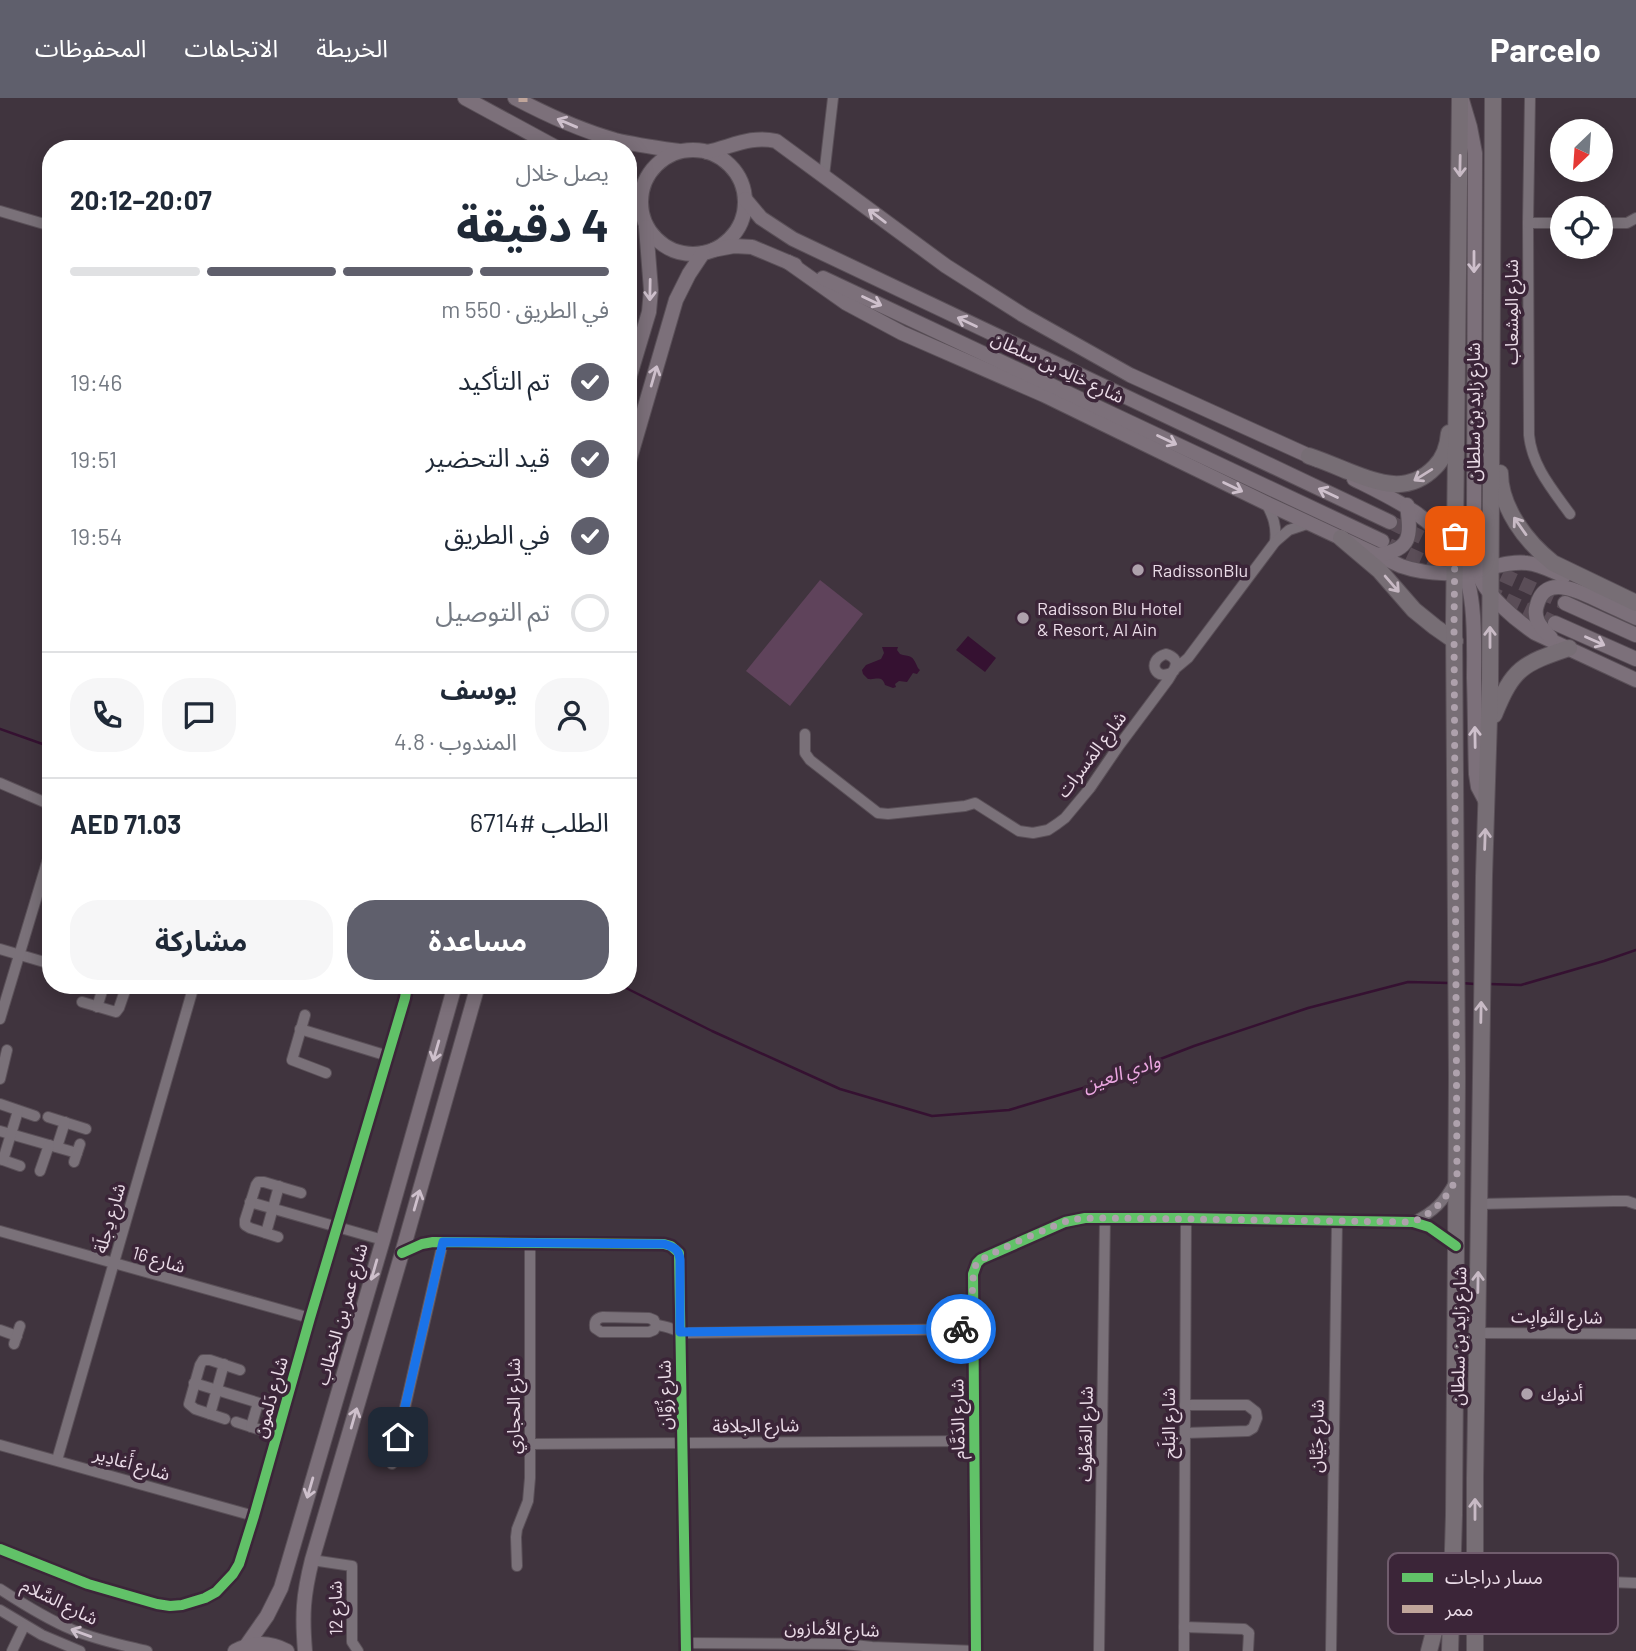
<!DOCTYPE html>
<html lang="ar">
<head>
<meta charset="utf-8">
<style>
  body { margin:0; font-family:Barlow,"Noto Sans Arabic",sans-serif; background:#f6f6f7; color:#1f2937; direction:rtl; height:100vh; display:flex; flex-direction:column; font-size:26px; white-space:nowrap }
  * { box-sizing:border-box; margin:0 }
  p { font-size:23px; color:#747a83 }
  .icon { flex:none; width:38px; height:38px; fill:none; stroke:currentColor; stroke-width:2; stroke-linecap:round; stroke-linejoin:round }
  .map { position:relative; flex:1; overflow:hidden; direction:ltr }
  .drawer { position:absolute; left:42px; top:42px; width:595px; height:854px; display:flex; flex-direction:column; background:#fff; border-radius:28px; box-shadow:0 4px 18px #0003; direction:rtl }
  .drawer>* { flex:none }
  .needle { width:46px; rotate:205deg }
  .tools { position:absolute; left:1550px; top:21px; display:grid; gap:14px }
  .tools a { display:grid; place-items:center; width:63px; height:63px; border-radius:50%; background:#fff; box-shadow:0 4px 18px #0003; font-size:35px }
  .pin { position:absolute; display:grid; place-items:center; width:60px; height:60px; color:#fff; margin:-30px; border-radius:14px; box-shadow:0 4px 10px #0006 }
  .courier { position:absolute; display:grid; place-items:center; width:70px; height:70px; margin:-35px; border:5px solid #1a73e8; border-radius:50%; background:#fff; color:#222; box-shadow:0 2px 9px #0007 }
  .summary em { font-style:normal; font-weight:700 }
  .summary div { display:flex; flex-direction:column-reverse }
  .summary { display:flex; align-items:center; justify-content:space-between; height:119px; padding:0 28px }
  h1 { font-size:46px; font-weight:700; line-height:52px }
  .bar { display:grid; grid-template-columns:repeat(4,1fr); gap:10px 7px; align-content:center; height:84px; padding:0 28px }
  .bar i { height:9px; border-radius:5px; background:#e0e1e3 }
  .bar .on { background:#5f5f6c }
  .bar p { grid-column:span 4 }
  .line { display:flex; align-items:center; gap:18px; padding:0 28px; border-top:2px solid #e0e1e3 }
  .line div { flex:1 }
  .round { display:grid; place-items:center; flex:none; width:74px; height:74px; border-radius:28px; background:#f6f6f7 }
  ol { padding:0 28px; list-style:none }
  li { display:flex; align-items:center; gap:21px; height:77px }
  li p { margin-inline-start:auto }
  li .icon { padding:7px; border-radius:50%; background:#5f5f6c; color:#fff; stroke-width:4 }
  li:last-child { color:#747a83 }
  li i { width:38px; height:38px; border:4px solid #e0e1e3; border-radius:50% }
  .button { display:flex; gap:14px; margin-top:auto; padding:14px 28px }
  .button a { flex:1; height:80px; border-radius:28px; background:#5f5f6c; color:#fff; font-size:28px; font-weight:700; line-height:80px; text-align:center }
  .button a+a { background:#f6f6f7; color:#1f2937 }
  header { display:flex; align-items:center; gap:42px; box-sizing:border-box; height:98px; padding:0 35px; background:#5f5f6c; color:#fff }
  header strong { font-size:33px }
  nav { display:flex; gap:38px; margin-inline-start:auto; font-size:24px }
  .map>svg:first-child { display:block }
  .green { fill:#5f435b }
  .water { fill:#351131 }
  .lines { fill:none; stroke-linecap:round; stroke-linejoin:round }
  .stream { stroke:#351131; stroke-width:2.5 }
  .major-tunnel { stroke:#5a4d57; stroke-width:14; stroke-dasharray:14 7; stroke-linecap:butt }
  .minor-casing { stroke:#5a5058; stroke-width:12 }
  .major-casing { stroke:#5a5058; stroke-width:16 }
  .highway-casing { stroke:#5a5058; stroke-width:18 }
  .minor { stroke:#7a7179; stroke-width:10 }
  .major { stroke:#7c707a; stroke-width:14 }
  .highway { stroke:#776e75; stroke-width:16 }
  .quiet { stroke:#c0a59a; stroke-width:9; stroke-dasharray:18 9; stroke-linecap:butt }
  .cycleway-casing { stroke:#3b2538; stroke-width:15 }
  .cycleway { stroke:#61c268; stroke-width:10 }
  .oneway { stroke:#cec0cc }
  .oneway2 { stroke:#c8bac5 }
  .done { stroke:#aea1ac; stroke-width:7; stroke-dasharray:0 12.6 }
  .route { stroke:#1a73e8; stroke-width:9 }
  .poi-dot { fill:#aea1ac; stroke:#3b2538; stroke-width:2.5 }
  .labels { text-anchor:middle; dominant-baseline:central; stroke-width:7; stroke-linejoin:round; paint-order:stroke }
  .street-label { font-size:18px; fill:#eadbe7; stroke:#3b2538 }
  .poi-label { font-size:18px; fill:#eadbe7; stroke:#3b2538; text-anchor:start }
  .water-label { font-size:19px; font-style:italic; fill:#eba7e1; stroke:#3b2538 }
  .key { fill:#3b2538; stroke:#705c6d; stroke-width:2 }
  .key-label { font-size:19px; fill:#eadbe7 }
</style>
</head>
<body>
<header>
<strong>Parcelo</strong>
<nav><a>الخريطة</a><a>الاتجاهات</a><a>المحفوظات</a></nav>
</header>
<div class="map">
<svg width="1636" height="1553" viewBox="0 0 1636 1553">
  <rect width="100%" height="100%" fill="#40343e"/>
  <polygon class="green" points="820,482 863,516 790,608 746,573"/>
  <g class="water">
    <polygon points="968,538 996,560 985,574 956,552"/>
    <path d="M882 549H898L897 552 900 556C904 558 908 557 911 559 916 562 916 569 920 572L917 576 913 575 907 584 899 583 895 586 896 589 893 590 885 587C882 577 876 582 868 581L863 576 862 572 866 567 881 561 884 555Z"/>
  </g>
  <g class="lines">
    <g class="stream">
      <polyline points="0,631 51,649"/>
      <polyline points="1461,885 1475,886"/>
      <polyline points="1489,886 1521,887 1604,863 1636,852"/>
      <polyline points="620,887 712,933 840,991 932,1018 1009,1012 1093,987 1194,948 1308,910 1408,884 1450,885"/>
    </g>
    <g class="major-tunnel">
      <polyline points="1390,424 1458,457"/>
      <polyline points="1389,447 1450,475"/>
      <polyline points="1483,468 1565,505"/>
      <polyline points="1487,493 1555,525"/>
    </g>
    <g class="minor-casing">
      <g id="minor">
        <path d="M1530 0 1528 125 1529 337C1532 368 1552 391 1570 416"/>
        <polyline points="824,78 833,0"/>
        <polyline points="0,113 51,128"/>
        <polyline points="1528,125 1563,125"/>
        <polyline points="1601,125 1627,125 1636,120"/>
        <path d="M1266 405C1273 418 1277 428 1275 444"/>
        <polyline points="1176,570 1188,560 1275,444 1289,432 1310,425"/>
        <path d="M805 636V655L810 662 878 715 888 716 965 708 975 705 1019 733 1033 735 1048 732 1057 726 1065 720 1090 690 1118 649 1168 582C1175 571 1182 561 1166 556 1145 562 1156 586 1174 573"/>
        <polyline points="0,685 51,707"/>
        <polyline points="0,851 51,866"/>
        <polyline points="82,904 116,914 119,910 127,887"/>
        <polyline points="97,909 104,887"/>
        <polyline points="305,917 292,962 326,975"/>
        <polyline points="0,921 51,751"/>
        <polyline points="300,931 388,958"/>
        <polyline points="0,981 7,952"/>
        <polyline points="0,1006 35,1018"/>
        <polyline points="48,1019 86,1031"/>
        <polyline points="0,1033 77,1055"/>
        <polyline points="57,1049 65,1024"/>
        <polyline points="0,1061 20,1068"/>
        <polyline points="3,1062 18,1013"/>
        <polyline points="74,1064 80,1046"/>
        <polyline points="40,1073 49,1047"/>
        <polyline points="250,1104 383,1142"/>
        <polyline points="1479,1106 1614,1103 1627,1103 1636,1106"/>
        <path d="M1413 1124C1434 1114 1444 1104 1455 1083"/>
        <polyline points="0,1133 310,1220"/>
        <polyline points="266,1135 279,1088"/>
        <polyline points="278,1139 250,1130 245,1127 245,1122 256,1087 258,1084 264,1084 301,1095"/>
        <polyline points="402,1155 422,1146 433,1144 664,1146 671,1148 679,1155 686,1553"/>
        <path d="M603 1219 649 1220 654 1222 656 1227 654 1232 649 1234H601L595 1230C594 1223 597 1220 603 1219Z"/>
        <path d="M656 1227C670 1228 676 1234 688 1235L973 1231"/>
        <polyline points="0,1232 17,1238"/>
        <polyline points="1477,1235 1636,1236"/>
        <polyline points="14,1246 20,1228"/>
        <polyline points="194,1285 285,1313"/>
        <polyline points="1185,1307 1247,1307 1256,1314 1257,1320 1253,1330 1248,1333 1185,1335"/>
        <polyline points="210,1316 224,1266"/>
        <polyline points="225,1321 195,1311 189,1306 200,1267 203,1262 210,1262 240,1272"/>
        <polyline points="236,1324 267,1334"/>
        <polyline points="251,1329 258,1305"/>
        <polyline points="530,1346 975,1343"/>
        <polyline points="0,1347 254,1418"/>
        <polyline points="57,1362 194,887"/>
        <polyline points="392,1366 443,1144"/>
        <polyline points="0,1451 88,1486 157,1506 170,1508 182,1507 205,1500 216,1494 233,1476 239,1466 254,1418 310,1220 405,900 407,887"/>
        <polyline points="1475,1460 1486,1473 1501,1480 1636,1485"/>
        <polyline points="312,1462 352,1468 352,1544 358,1553"/>
        <polyline points="517,1468 516,1439 517,1431 528,1403 530,1380 530,1145"/>
        <path d="M0 1491C23 1506 47 1521 73 1532 97 1542 122 1547 147 1553"/>
        <polyline points="1475,1501 1483,1493 1501,1480"/>
        <polyline points="0,1512 42,1537 80,1553"/>
        <polyline points="1184,1529 1244,1531 1249,1535 1248,1553"/>
        <polyline points="686,1545 845,1546 872,1549 976,1553"/>
        <polyline points="12,1553 24,1528"/>
        <polyline points="976,1553 973,1176 977,1165 981,1161 1065,1124 1085,1120 1186,1120 1413,1124 1429,1129 1456,1148"/>
        <polyline points="1099,1553 1105,1120"/>
        <polyline points="1184,1553 1186,1120"/>
        <polyline points="1331,1553 1337,1123"/>
      </g>
    </g>
    <g class="major-casing">
      <g id="major">
        <polyline points="465,0 559,51"/>
        <path d="M515 0C547 17 580 32 615 42 636 47 658 50 679 53"/>
        <path d="M1462 2 1470 29 1475 55 1474 418C1475 436 1473 457 1478 474 1484 496 1516 522 1535 535L1636 582"/>
        <circle cx="693" cy="104" r="52"/>
        <path d="M707 54C731 49 751 37 776 43L946 168 1023 217 1130 277 1318 362"/>
        <polyline points="745,101 761,120 793,141 1390,424"/>
        <polyline points="713,152 734,148 752,149 795,167"/>
        <path d="M788 164 846 205 902 235 1044 297 1266 405 1401 468C1427 477 1451 477 1478 472 1494 469 1511 463 1527 465 1540 466 1552 473 1564 478"/>
        <polyline points="823,180 1382,443"/>
        <polyline points="628,284 649,214 651,192 646,129"/>
        <polyline points="628,367 676,202 689,176 703,155"/>
        <path d="M1354 381C1392 400 1432 418 1456 455 1477 488 1474 542 1474 580 1475 612 1475 644 1476 676L1478 689 1486 704"/>
        <path d="M1377 457C1412 452 1411 438 1407 407"/>
        <polyline points="1565,505 1636,537"/>
        <polyline points="1555,525 1636,561"/>
        <path d="M1551 540C1542 530 1532 521 1537 507 1546 474 1582 495 1602 504 1613 509 1625 515 1636 520"/>
        <polyline points="246,1548 267,1518 281,1490 383,1142 455,887"/>
        <path d="M235 1553C252 1544 270 1544 287 1553"/>
        <path d="M305 1553C302 1517 303 1498 312 1462L402 1155 478 887"/>
      </g>
    </g>
    <g class="highway-casing">
      <g id="highway">
        <path d="M1309 358C1321 362 1333 367 1345 372 1376 384 1407 398 1435 369 1444 360 1448 348 1449 335"/>
        <path d="M1500 375C1500 409 1526 444 1553 465L1636 505"/>
        <polyline points="1341,440 1380,473 1414,512 1435,529 1455,543"/>
        <path d="M1494 617C1513 570 1522 566 1569 550"/>
        <polyline points="1429,1553 1445,1492"/>
        <polyline points="1450,1553 1454,1417 1456,1148 1457,978 1454,526 1460,0"/>
        <polyline points="1475,1553 1475,1380 1484,778 1490,588 1493,0"/>
      </g>
    </g>
    <use href="#minor" class="minor"/>
    <use href="#major" class="major"/>
    <use href="#highway" class="highway"/>
    <polyline class="quiet" points="523,4 523,0"/>
    <g class="cycleway-casing">
      <g id="cycleway">
        <polyline points="402,1155 422,1146 433,1144 664,1146 671,1148 679,1155 686,1553"/>
        <polyline points="0,1451 88,1486 157,1506 170,1508 182,1507 205,1500 216,1494 233,1476 239,1466 254,1418 310,1220 405,900 407,887"/>
        <polyline points="976,1553 973,1176 977,1165 981,1161 1065,1124 1085,1120 1186,1120 1413,1124 1429,1129 1456,1148"/>
      </g>
    </g>
    <use href="#cycleway" class="cycleway"/>
  </g>
  <defs><path id="oneway-shaft" d="M-6 0H5M1.5-3L5.5 0L1.5 3" fill="none" stroke-width="1.6" stroke-linecap="round" stroke-linejoin="round" transform="scale(1.75)"/></defs>
  <g class="oneway">
    <use href="#oneway-shaft" transform="translate(567 25) rotate(-157)"/>
    <use href="#oneway-shaft" transform="translate(877 118) rotate(-143)"/>
    <use href="#oneway-shaft" transform="translate(1474 164) rotate(90)"/>
    <use href="#oneway-shaft" transform="translate(650 192) rotate(91)"/>
    <use href="#oneway-shaft" transform="translate(872 203) rotate(25)"/>
    <use href="#oneway-shaft" transform="translate(967 224) rotate(-155)"/>
    <use href="#oneway-shaft" transform="translate(654 278) rotate(-74)"/>
    <use href="#oneway-shaft" transform="translate(1167 342) rotate(25)"/>
    <use href="#oneway-shaft" transform="translate(1233 389) rotate(26)"/>
    <use href="#oneway-shaft" transform="translate(1328 395) rotate(-155)"/>
    <use href="#oneway-shaft" transform="translate(1595 543) rotate(24)"/>
    <use href="#oneway-shaft" transform="translate(1475 639) rotate(-91)"/>
    <use href="#oneway-shaft" transform="translate(436 953) rotate(106)"/>
    <use href="#oneway-shaft" transform="translate(417 1102) rotate(-74)"/>
    <use href="#oneway-shaft" transform="translate(374 1172) rotate(106)"/>
    <use href="#oneway-shaft" transform="translate(354 1320) rotate(-74)"/>
    <use href="#oneway-shaft" transform="translate(310 1390) rotate(106)"/>
    <use href="#oneway-shaft" transform="translate(81 1535) rotate(-160)"/>
  </g>
  <g class="oneway2">
    <use href="#oneway-shaft" transform="translate(1460 68) rotate(91)"/>
    <use href="#oneway-shaft" transform="translate(1423 377) rotate(148)"/>
    <use href="#oneway-shaft" transform="translate(1520 428) rotate(-125)"/>
    <use href="#oneway-shaft" transform="translate(1392 486) rotate(49)"/>
    <use href="#oneway-shaft" transform="translate(1490 539) rotate(-90)"/>
    <use href="#oneway-shaft" transform="translate(1485 741) rotate(-88)"/>
    <use href="#oneway-shaft" transform="translate(1481 914) rotate(-89)"/>
    <use href="#oneway-shaft" transform="translate(1478 1184) rotate(-89)"/>
    <use href="#oneway-shaft" transform="translate(1475 1411) rotate(-90)"/>
  </g>
  <g class="lines">
    <path class="done" d="M961 1231H973C973 1217 970 1174 977 1165 982 1158 1055 1127 1067 1123 1079 1120 1092 1120 1105 1120L1413 1124C1436 1113 1445 1102 1457 1080L1454 530 1455 438"/>
    <path class="route" d="M398 1339 443 1144 664 1146C674 1149 679 1151 680 1162V1234L961 1231"/>
  </g>
  <g class="poi-dot">
    <circle cx="1138" cy="472" r="7"/>
    <circle cx="1023" cy="520" r="7"/>
    <circle cx="1527" cy="1296" r="7"/>
  </g>
  <g class="labels">
    <g class="street-label">
      <text transform="translate(1511 214) rotate(-90)">شارع المِشعاب</text>
      <text transform="translate(1058 269) rotate(25)">شارع خالِد بن سلطان</text>
      <text transform="translate(1473 314) rotate(-90)">شارع زايد بن سلطان</text>
      <text transform="translate(1091 656) rotate(-53)">شارع المَسرات</text>
      <text transform="translate(109 1120) rotate(-74)">شارع دِجلَة</text>
      <text transform="translate(159 1161) rotate(16)">شارع 16</text>
      <text transform="translate(341 1216) rotate(-74)">شارع عمر بن الخطاب</text>
      <text transform="translate(1557 1218) rotate(1)">شارع الثَوابِت</text>
      <text transform="translate(1458 1238) rotate(-89)">شارع زايد بن سلطان</text>
      <text transform="translate(664 1297) rotate(-91)">شارع زُوَّان</text>
      <text transform="translate(270 1299) rotate(-74)">شارع دَلمون</text>
      <text transform="translate(513 1308) rotate(-90)">شارع الحجاري</text>
      <text transform="translate(957 1321) rotate(-91)">شارع الدَمَّام</text>
      <text transform="translate(1168 1325) rotate(-90)">شارع البَلَح</text>
      <text transform="translate(756 1327) rotate(-1)">شارع الجلافة</text>
      <text transform="translate(1085 1336) rotate(-89)">شارع العَطُوف</text>
      <text transform="translate(1316 1338) rotate(-89)">شارع جَيَّان</text>
      <text transform="translate(132 1365) rotate(16)">شارع أَغادِير</text>
      <text transform="translate(60 1503) rotate(26)">شارع السَّلام</text>
      <text transform="translate(335 1510) rotate(-91)">شارع 12</text>
      <text transform="translate(832 1530) rotate(2)">شارع الأمازون</text>
    </g>
    <g class="poi-label">
      <text x="1152" y="472">RadissonBlu</text>
      <text x="1037" y="510">Radisson Blu Hotel<tspan x="1037" dy="21">&amp; Resort, Al Ain</tspan></text>
      <text x="1541" y="1296">أدنوك</text>
    </g>
    <g class="water-label">
      <text transform="translate(1121 974) rotate(-19)">وادي العين</text>
    </g>
  </g>
  <rect x="1388" y="1455" width="230" height="81" rx="10" class="key"/>
  <rect x="1402" y="1475" width="31" height="9" fill="#61c268"/>
  <rect x="1402" y="1507" width="31" height="8" fill="#c0a59a"/>
  <g class="key-label">
    <text x="1445" y="1486">مسار دراجات</text>
    <text x="1445" y="1518">ممر</text>
  </g>
</svg>
<div class="tools">
<a><svg class="needle" viewBox="-14 -14 28 28"><path d="M0-13l5 13h-10z" fill="#e53935"/><path d="M0 13l5-13h-10z" fill="#747a83"/></svg></a>
<a><svg class="icon" aria-label="locate" viewBox="0 0 24 24"><circle cx="12" cy="12" r="6"/><path d="M12 2v4M12 18v4M2 12h4M18 12h4"/></svg></a>
</div>
<div class="pin" style="left:1455px;top:438px;background:#ea580c"><svg class="icon" aria-label="bag" viewBox="0 0 24 24"><path d="M5 8h14l-1 12H6zM9 8a3 3 0 0 1 6 0"/></svg></div>
<div class="pin" style="left:398px;top:1339px;background:#1f2937"><svg class="icon" aria-label="home" viewBox="0 0 24 24"><path d="M3 11l9-7 9 7M6 9v11h12V9"/></svg></div>
<div class="courier" style="left:961px;top:1231px"><svg class="icon" aria-label="bike" viewBox="0 0 24 24"><circle cx="6" cy="16" r="4"/><circle cx="18" cy="16" r="4"/><path d="M6 16l4-8h5l3 8M10 8l3 8H6M13 5h3"/></svg></div>
<section class="drawer">
<div class="summary"><div><h1>4 دقيقة</h1><p>يصل خلال</p></div><em>20:07–20:12</em></div>
<div class="bar"><i class="on"></i><i class="on"></i><i class="on"></i><i></i><p>في الطريق · 550 m</p></div>
<ol>
<li><svg class="icon" aria-label="check" viewBox="0 0 24 24"><path d="M5 12l5 5 9-10"/></svg>تم التأكيد<p>19:46</p></li>
<li><svg class="icon" aria-label="check" viewBox="0 0 24 24"><path d="M5 12l5 5 9-10"/></svg>قيد التحضير<p>19:51</p></li>
<li><svg class="icon" aria-label="check" viewBox="0 0 24 24"><path d="M5 12l5 5 9-10"/></svg>في الطريق<p>19:54</p></li>
<li><i></i>تم التوصيل</li>
</ol>
<div class="line" style="height:126px"><a class="round"><svg class="icon" aria-label="person" viewBox="0 0 24 24"><circle cx="12" cy="8" r="4"/><path d="M4 21q1-7 8-7t8 7"/></svg></a><div><b>يوسف</b><p>المندوب · 4.8</p></div><a class="round"><svg class="icon" aria-label="chat" viewBox="0 0 24 24"><path d="M4 5h16v11H9l-5 4z"/></svg></a><a class="round"><svg class="icon" aria-label="phone" viewBox="0 0 24 24"><path d="M5 4h4l2 5-3 2q2 4 5 5l2-3 5 2v4C11 20 4 13 5 4z"/></svg></a></div>
<div class="line" style="height:91px"><div>الطلب #6714</div><b>AED 71.03</b></div>
<div class="button"><a>مساعدة</a><a>مشاركة</a></div>
</section>
</div>
</body>
</html>
